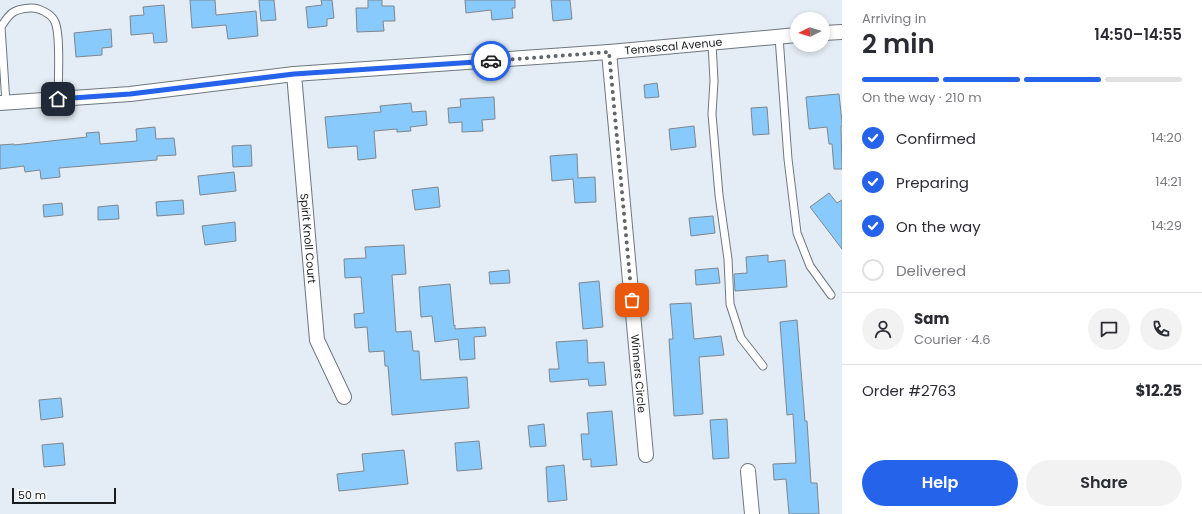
<!DOCTYPE html>
<html lang="en">
<head>
<meta charset="utf-8">
<style>
  body { margin:0; font-family:Poppins,sans-serif; background:#f2f2f3; color:#2b2b33; height:100vh; display:flex; flex-direction:column; font-size:15px; white-space:nowrap }
  * { box-sizing:border-box; margin:0 }
  p { font-size:13px; color:#7c7c81 }
  .icon { flex:none; width:22px; height:22px; fill:none; stroke:currentColor; stroke-width:2; stroke-linecap:round; stroke-linejoin:round }
  .map { position:relative; flex:1; overflow:hidden }
  .details { display:flex; flex-direction:column; background:#fff; width:360px }
  .details>* { flex:none }
  .needle { width:26px; rotate:265deg }
  .fabs { position:absolute; left:790px; top:12px; display:grid; gap:8px }
  .fabs a { display:grid; place-items:center; width:40px; height:40px; border-radius:50%; background:#fff; box-shadow:0 2px 6px #0003; font-size:20px }
  .scale { position:absolute; left:12px; bottom:10px; width:104px; box-sizing:border-box; padding-left:4px; border:2px solid #181c1e; border-top:0; font-size:11px; line-height:14px; white-space:nowrap; color:#181c1e; -webkit-text-stroke:3px #fff; paint-order:stroke }
  .pin { position:absolute; display:grid; place-items:center; width:34px; height:34px; color:#fff; margin:-17px; border-radius:8px; box-shadow:0 2px 6px #0006 }
  .courier { position:absolute; display:grid; place-items:center; width:40px; height:40px; margin:-20px; border:3px solid #2563eb; border-radius:50%; background:#fff; color:#222; box-shadow:0 1px 5px #0007 }
  .headline em { font-style:normal; font-weight:600 }
  .headline div { display:flex; flex-direction:column-reverse }
  .headline { display:flex; align-items:center; justify-content:space-between; height:68px; padding:0 20px }
  h1 { font-size:26px; font-weight:600; line-height:30px }
  .bar { display:grid; grid-template-columns:repeat(4,1fr); gap:6px 4px; align-content:center; height:48px; padding:0 20px }
  .bar i { height:5px; border-radius:3px; background:#e1e1e2 }
  .bar .on { background:#2563eb }
  .bar p { grid-column:span 4 }
  .line { display:flex; align-items:center; gap:10px; padding:0 20px; border-top:1px solid #e1e1e2 }
  .line div { flex:1 }
  .round { display:grid; place-items:center; flex:none; width:42px; height:42px; border-radius:21px; background:#f2f2f3 }
  ol { padding:0 20px; list-style:none }
  li { display:flex; align-items:center; gap:12px; height:44px }
  li p { margin-inline-start:auto }
  li .icon { padding:4px; border-radius:50%; background:#2563eb; color:#fff; stroke-width:4 }
  li:last-child { color:#7c7c81 }
  li i { width:22px; height:22px; border:2px solid #e1e1e2; border-radius:50% }
  .primary-button { display:flex; gap:8px; margin-top:auto; padding:8px 20px }
  .primary-button a { flex:1; height:46px; border-radius:24px; background:#2563eb; color:#fff; font-size:16px; font-weight:600; line-height:46px; text-align:center }
  .primary-button a+a { background:#f2f2f3; color:#2b2b33 }
  main { display:flex; flex:1; min-height:0 }
  .map>svg:first-child { display:block }
  .building { fill:#89cafd; stroke:#7e868e }
  .lines { fill:none; stroke-linecap:round; stroke-linejoin:round }
  .lane-casing { stroke:#6e777e; stroke-width:9 }
  .street-casing { stroke:#6e777e; stroke-width:16 }
  .lane { stroke:#fff; stroke-width:7 }
  .street { stroke:#fff; stroke-width:14 }
  .done { stroke:#5f6569; stroke-width:4; stroke-dasharray:0 7.2 }
  .route { stroke:#2563eb; stroke-width:5 }
  .labels { text-anchor:middle; dominant-baseline:central; stroke-width:3.5; stroke-linejoin:round; paint-order:stroke }
  .street-label { font-size:11px; fill:#181c1e; stroke:#fff }
</style>
</head>
<body>
<main>
<div class="map">
<svg width="842" height="514" viewBox="0 0 842 514">
  <rect width="100%" height="100%" fill="#e4edf5"/>
  <g class="building">
    <polygon points="190,0 215,0 216,15 256,11 258,36 228,39 226,25 192,28"/>
    <polygon points="259,0 274,0 276,20 261,21"/>
    <polygon points="321,0 332,0 334,18 327,19 327,26 308,28 306,7 322,5"/>
    <polygon points="368,0 382,0 382,6 394,6 395,21 383,21 384,31 357,32 356,8 368,8"/>
    <polygon points="465,0 515,0 515,8 512,8 513,18 492,20 491,10 466,13"/>
    <polygon points="551,0 570,0 572,19 553,21"/>
    <polygon points="164,5 167,42 154,43 153,33 131,35 130,16 144,15 143,7"/>
    <polygon points="111,29 112,47 102,48 102,55 76,57 74,33"/>
    <polygon points="657,83 659,97 645,98 644,85"/>
    <polygon points="839,94 842,122 842,126 841,126 842,169 834,169 832,144 829,144 827,127 809,129 806,97"/>
    <polygon points="494,97 495,119 482,120 483,131 462,132 462,122 449,123 448,108 461,107 460,99"/>
    <polygon points="411,103 412,112 426,111 427,125 410,127 411,131 397,132 397,129 374,131 376,158 358,160 357,146 328,148 325,117 381,112 380,106"/>
    <polygon points="767,107 769,134 753,135 751,108"/>
    <polygon points="694,126 696,147 671,150 669,129"/>
    <polygon points="155,127 156,139 174,138 176,155 157,156 157,160 59,168 60,177 41,179 40,170 25,172 24,166 0,169 0,145 14,144 14,145 87,137 86,133 99,132 100,144 137,141 136,129"/>
    <polygon points="251,145 252,166 233,167 232,146"/>
    <polygon points="577,154 578,178 595,177 596,202 575,203 573,179 552,181 550,156"/>
    <polygon points="234,172 236,191 200,195 198,176"/>
    <polygon points="438,187 440,207 415,210 412,190"/>
    <polygon points="829,193 837,203 842,200 842,249 810,207"/>
    <polygon points="183,200 184,214 157,216 156,202"/>
    <polygon points="62,203 63,215 44,217 43,205"/>
    <polygon points="118,205 119,219 98,220 98,207"/>
    <polygon points="713,216 715,233 691,236 689,218"/>
    <polygon points="235,222 236,241 205,245 202,226"/>
    <polygon points="404,245 406,274 392,275 396,332 411,331 413,351 419,351 421,380 467,377 469,408 392,415 388,366 385,366 384,351 369,352 367,327 355,328 354,314 364,313 361,277 345,278 344,259 366,258 365,247"/>
    <polygon points="768,255 768,262 785,260 787,287 735,291 734,274 747,273 746,257"/>
    <polygon points="718,268 720,283 696,285 695,270"/>
    <polygon points="509,270 510,283 490,284 489,272"/>
    <polygon points="599,281 603,327 583,329 579,283"/>
    <polygon points="450,284 454,326 455,325 455,329 485,327 486,336 474,337 475,359 460,360 458,339 435,342 432,316 421,317 419,287"/>
    <polygon points="691,303 694,339 721,336 724,355 699,357 703,414 674,416 669,339 673,339 670,304"/>
    <polygon points="797,320 805,421 807,421 811,483 817,483 819,514 789,514 786,479 774,480 773,464 796,463 793,414 787,415 780,322"/>
    <polygon points="587,340 588,363 604,362 606,385 589,386 588,379 550,382 549,369 559,369 556,342"/>
    <polygon points="61,398 63,417 41,420 39,400"/>
    <polygon points="612,411 617,465 591,467 591,459 583,460 581,434 589,434 587,413"/>
    <polygon points="727,419 729,458 713,459 710,420"/>
    <polygon points="544,424 546,446 530,447 528,426"/>
    <polygon points="479,441 482,469 457,471 455,443"/>
    <polygon points="63,443 65,465 44,467 42,445"/>
    <polygon points="404,450 408,484 339,491 337,474 364,471 362,454"/>
    <polygon points="564,465 567,500 548,502 546,467"/>
  </g>
  <g class="lines">
    <g class="lane-casing">
      <g id="lane">
        <polyline points="779,37 788,159 797,233 810,266 831,295"/>
        <polyline points="712,43 714,81 712,114 719,195 728,259 730,304 741,338 763,366"/>
        <path d="M6 103 1 27C9 14 13 9 30 8 38 7 52 14 55 22 61 35 58 83 58 99"/>
      </g>
    </g>
    <g class="street-casing">
      <g id="street">
        <polyline points="823,33 842,32"/>
        <path id="s1" d="M609 52 646 455"/>
        <path id="s2" d="M294 74 317 340 344 397"/>
        <path id="s3" d="M0 103 130 94 294 74 609 52 797 35"/>
        <polyline points="748,471 752,514"/>
      </g>
    </g>
    <use href="#lane" class="lane"/>
    <use href="#street" class="street"/>
  </g>
  <g class="lines">
    <polyline class="done" points="491,61 609,52 632,300"/>
    <polyline class="route" points="58,99 130,94 294,74 491,61"/>
  </g>
  <g class="labels">
    <g class="street-label">
      <text stroke="none"><textPath href="#s3" startOffset="676">Temescal Avenue</textPath></text>
      <text stroke="none"><textPath href="#s2" startOffset="165">Spirit Knoll Court</textPath></text>
      <text stroke="none"><textPath href="#s1" startOffset="323">Winners Circle</textPath></text>
    </g>
  </g>
</svg>
<div class="fabs">
<a><svg class="needle" viewBox="-14 -14 28 28"><path d="M0-13l5 13h-10z" fill="#e53935"/><path d="M0 13l5-13h-10z" fill="#7c7c81"/></svg></a>
</div>
<div class="scale">50 m</div>
<div class="pin" style="left:632px;top:300px;background:#ea580c"><svg class="icon" aria-label="bag" viewBox="0 0 24 24"><path d="M5 8h14l-1 12H6zM9 8a3 3 0 0 1 6 0"/></svg></div>
<div class="pin" style="left:58px;top:99px;background:#1f2937"><svg class="icon" aria-label="home" viewBox="0 0 24 24"><path d="M3 11l9-7 9 7M6 9v11h12V9"/></svg></div>
<div class="courier" style="left:491px;top:61px"><svg class="icon" aria-label="car" viewBox="0 0 24 24"><path d="M5 17H2v-5l4-1 3-4h7l3 4 3 1v5h-3M9 17h6M6 11h13"/><circle cx="7" cy="17" r="2"/><circle cx="17" cy="17" r="2"/></svg></div>
</div>
<section class="details">
<div class="headline"><div><h1>2 min</h1><p>Arriving in</p></div><em>14:50–14:55</em></div>
<div class="bar"><i class="on"></i><i class="on"></i><i class="on"></i><i></i><p>On the way · 210 m</p></div>
<ol>
<li><svg class="icon" aria-label="check" viewBox="0 0 24 24"><path d="M5 12l5 5 9-10"/></svg>Confirmed<p>14:20</p></li>
<li><svg class="icon" aria-label="check" viewBox="0 0 24 24"><path d="M5 12l5 5 9-10"/></svg>Preparing<p>14:21</p></li>
<li><svg class="icon" aria-label="check" viewBox="0 0 24 24"><path d="M5 12l5 5 9-10"/></svg>On the way<p>14:29</p></li>
<li><i></i>Delivered</li>
</ol>
<div class="line" style="height:72px"><a class="round"><svg class="icon" aria-label="person" viewBox="0 0 24 24"><circle cx="12" cy="8" r="4"/><path d="M4 21q1-7 8-7t8 7"/></svg></a><div><b>Sam</b><p>Courier · 4.6</p></div><a class="round"><svg class="icon" aria-label="chat" viewBox="0 0 24 24"><path d="M4 5h16v11H9l-5 4z"/></svg></a><a class="round"><svg class="icon" aria-label="phone" viewBox="0 0 24 24"><path d="M5 4h4l2 5-3 2q2 4 5 5l2-3 5 2v4C11 20 4 13 5 4z"/></svg></a></div>
<div class="line" style="height:52px"><div>Order #2763</div><b>$12.25</b></div>
<div class="primary-button"><a>Help</a><a>Share</a></div>
</section>
</main>
</body>
</html>
